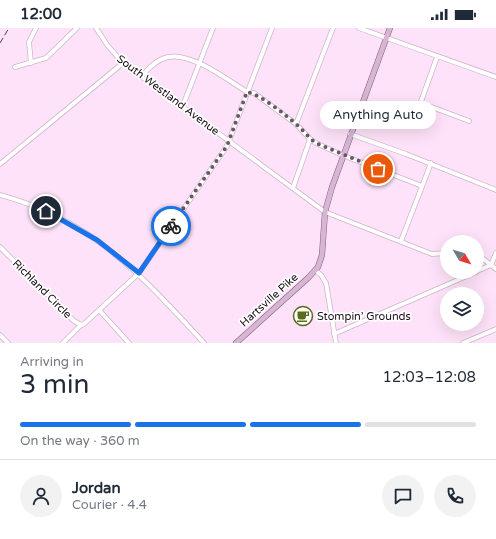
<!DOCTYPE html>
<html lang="en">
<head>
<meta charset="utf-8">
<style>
  body { margin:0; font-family:"Varela Round",sans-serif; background:#f2f2f3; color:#1f2937; height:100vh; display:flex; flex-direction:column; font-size:15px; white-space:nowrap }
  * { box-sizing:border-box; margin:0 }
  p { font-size:13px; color:#747a83 }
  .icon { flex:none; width:22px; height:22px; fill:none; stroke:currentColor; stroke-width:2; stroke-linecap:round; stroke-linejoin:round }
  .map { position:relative; height:315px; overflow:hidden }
  .drawer { display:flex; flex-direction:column; background:#fff; flex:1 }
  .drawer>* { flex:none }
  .needle { width:26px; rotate:128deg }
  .fabs { position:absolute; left:440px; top:207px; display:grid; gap:8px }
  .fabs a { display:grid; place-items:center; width:44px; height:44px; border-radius:50%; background:#fff; box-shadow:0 4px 16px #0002; font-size:20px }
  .pin { position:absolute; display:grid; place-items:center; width:34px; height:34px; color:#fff; margin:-17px; border:2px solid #fff; border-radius:50%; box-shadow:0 1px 4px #0007 }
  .courier { position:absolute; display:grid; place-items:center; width:40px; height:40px; margin:-20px; border:3px solid #1a73e8; border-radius:50%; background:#fff; color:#222; box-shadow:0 1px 5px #0007 }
  .bubble { position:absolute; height:28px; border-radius:14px; background:#fff; box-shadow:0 4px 16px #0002; font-size:13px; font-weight:600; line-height:28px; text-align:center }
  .head em { font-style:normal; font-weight:600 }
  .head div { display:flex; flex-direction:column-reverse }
  .head { display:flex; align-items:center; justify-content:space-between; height:68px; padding:0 20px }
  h1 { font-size:26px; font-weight:600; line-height:30px }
  .bar { display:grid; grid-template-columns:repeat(4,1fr); gap:6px 4px; align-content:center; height:48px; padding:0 20px }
  .bar i { height:5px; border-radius:3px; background:#e0e1e3 }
  .bar .current { background:#1a73e8 }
  .bar p { grid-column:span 4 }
  .line { display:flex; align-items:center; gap:10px; padding:0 20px; border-top:1px solid #e0e1e3 }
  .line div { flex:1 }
  .round { display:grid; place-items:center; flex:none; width:42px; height:42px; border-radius:21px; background:#f2f2f3 }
  .status { display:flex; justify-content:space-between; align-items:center; height:28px; padding:0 20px; background:#fff; direction:ltr }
  .status svg { height:11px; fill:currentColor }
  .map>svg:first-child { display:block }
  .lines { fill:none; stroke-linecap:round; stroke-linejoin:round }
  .minor-casing { stroke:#cfb4ca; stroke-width:5.5 }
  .major-casing { stroke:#835b7d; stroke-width:6 }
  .minor { stroke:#fff; stroke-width:4 }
  .major { stroke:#d7b6d3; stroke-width:5 }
  .rail { stroke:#4d3f4a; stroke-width:1; stroke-dasharray:6 3; stroke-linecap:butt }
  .done { stroke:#685865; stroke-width:4; stroke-dasharray:0 7.2 }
  .route { stroke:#1a73e8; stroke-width:5 }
  .labels { text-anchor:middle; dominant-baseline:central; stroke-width:3.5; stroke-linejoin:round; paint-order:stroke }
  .street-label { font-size:11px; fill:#180e16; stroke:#fff }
  .poi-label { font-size:11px; fill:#180e16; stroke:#fff; text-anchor:start }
</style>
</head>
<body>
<div class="status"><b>12:00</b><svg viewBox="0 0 49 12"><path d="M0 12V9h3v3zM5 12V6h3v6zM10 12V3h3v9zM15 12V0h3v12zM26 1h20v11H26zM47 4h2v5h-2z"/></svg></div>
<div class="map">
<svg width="496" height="315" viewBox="0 0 496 315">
  <rect width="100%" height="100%" fill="#fee2f9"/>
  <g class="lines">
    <g class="minor-casing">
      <g id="minor">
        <polyline points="96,0 108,18 123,35 325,184 432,226 447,225"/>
        <polyline points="359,0 496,49"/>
        <polyline points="31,35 29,14 36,0"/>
        <polyline points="15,39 46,30 77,0"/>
        <path d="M141 49C149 40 156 32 168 29 191 24 228 52 247 64L254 65 296 96 310 111 316 115 342 127 422 158"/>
        <polyline points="421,75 469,93"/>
        <polyline points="419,79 437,29"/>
        <polyline points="182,80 213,0"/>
        <polyline points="296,96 333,0"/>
        <polyline points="350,106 406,126 496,162"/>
        <polyline points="0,136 123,35"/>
        <polyline points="293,160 310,111"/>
        <path d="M0 167C93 192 142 248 204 315"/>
        <polyline points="401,213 431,135"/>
        <polyline points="0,219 74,293 81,297 84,296 139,245 227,118 272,0"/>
        <polyline points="477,226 496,241"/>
        <polyline points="315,242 321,247 326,255 336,315"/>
        <polyline points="477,243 491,237 496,225"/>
        <polyline points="99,282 129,315"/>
        <polyline points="334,306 476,244"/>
        <polyline points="0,307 8,315"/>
        <polyline points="63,315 81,297"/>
        <polyline points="463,315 496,301"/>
      </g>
    </g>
    <g class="major-casing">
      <polyline id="major" points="236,315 308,250 318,239 322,227 325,184 332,159 390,0"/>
    </g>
    <use href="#minor" class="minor"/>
    <use href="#major" class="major"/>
    <polyline class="rail" points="0,15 9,0"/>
  </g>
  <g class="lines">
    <path class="done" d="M171 198 227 118 247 64C260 66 287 88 297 97 304 103 309 110 316 115L378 141"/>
    <polyline class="route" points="46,183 97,212 139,245 171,198"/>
  </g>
  <defs>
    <g id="cafe-ring" transform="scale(1)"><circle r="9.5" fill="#fff" stroke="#596b18" stroke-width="1.5"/><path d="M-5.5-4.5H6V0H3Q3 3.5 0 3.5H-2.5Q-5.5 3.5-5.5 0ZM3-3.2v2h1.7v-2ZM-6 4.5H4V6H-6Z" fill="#596b18"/></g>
  </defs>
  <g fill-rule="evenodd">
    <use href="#cafe-ring" x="303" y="288"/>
  </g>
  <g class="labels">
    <g class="street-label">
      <text transform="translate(168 67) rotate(37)">South Westland Avenue</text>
      <text transform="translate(42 261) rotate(45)">Richland Circle</text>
      <text transform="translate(269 272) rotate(-42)">Hartsville Pike</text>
    </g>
    <g class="poi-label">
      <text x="317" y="288">Stompin’ Grounds</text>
    </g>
  </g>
</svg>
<div class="fabs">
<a><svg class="needle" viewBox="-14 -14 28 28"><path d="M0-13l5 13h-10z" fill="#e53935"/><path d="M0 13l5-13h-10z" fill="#747a83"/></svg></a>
<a><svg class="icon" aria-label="layers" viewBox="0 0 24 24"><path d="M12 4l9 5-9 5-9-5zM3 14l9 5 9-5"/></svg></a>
</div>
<div class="pin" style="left:378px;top:141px;background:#ea580c"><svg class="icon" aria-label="bag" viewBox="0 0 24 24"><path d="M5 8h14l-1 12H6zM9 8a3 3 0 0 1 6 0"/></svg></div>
<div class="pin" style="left:46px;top:183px;background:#1f2937"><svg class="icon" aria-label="home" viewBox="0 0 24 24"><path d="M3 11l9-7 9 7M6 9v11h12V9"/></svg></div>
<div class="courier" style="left:171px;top:198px"><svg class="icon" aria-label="bike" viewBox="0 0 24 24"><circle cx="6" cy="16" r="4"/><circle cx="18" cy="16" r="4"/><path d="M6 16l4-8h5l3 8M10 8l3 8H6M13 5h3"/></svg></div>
<div class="bubble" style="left:320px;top:73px;width:116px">Anything Auto</div>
</div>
<section class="drawer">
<div class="head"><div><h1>3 min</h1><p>Arriving in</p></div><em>12:03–12:08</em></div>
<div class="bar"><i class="current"></i><i class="current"></i><i class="current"></i><i></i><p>On the way · 360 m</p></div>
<div class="line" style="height:72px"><a class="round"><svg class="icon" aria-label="person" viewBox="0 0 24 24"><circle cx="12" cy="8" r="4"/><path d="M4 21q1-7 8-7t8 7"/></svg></a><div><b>Jordan</b><p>Courier · 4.4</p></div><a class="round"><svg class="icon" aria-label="chat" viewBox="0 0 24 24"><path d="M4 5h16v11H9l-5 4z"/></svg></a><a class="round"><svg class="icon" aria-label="phone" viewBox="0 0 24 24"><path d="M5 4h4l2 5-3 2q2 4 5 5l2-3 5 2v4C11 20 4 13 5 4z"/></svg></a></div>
</section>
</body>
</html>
